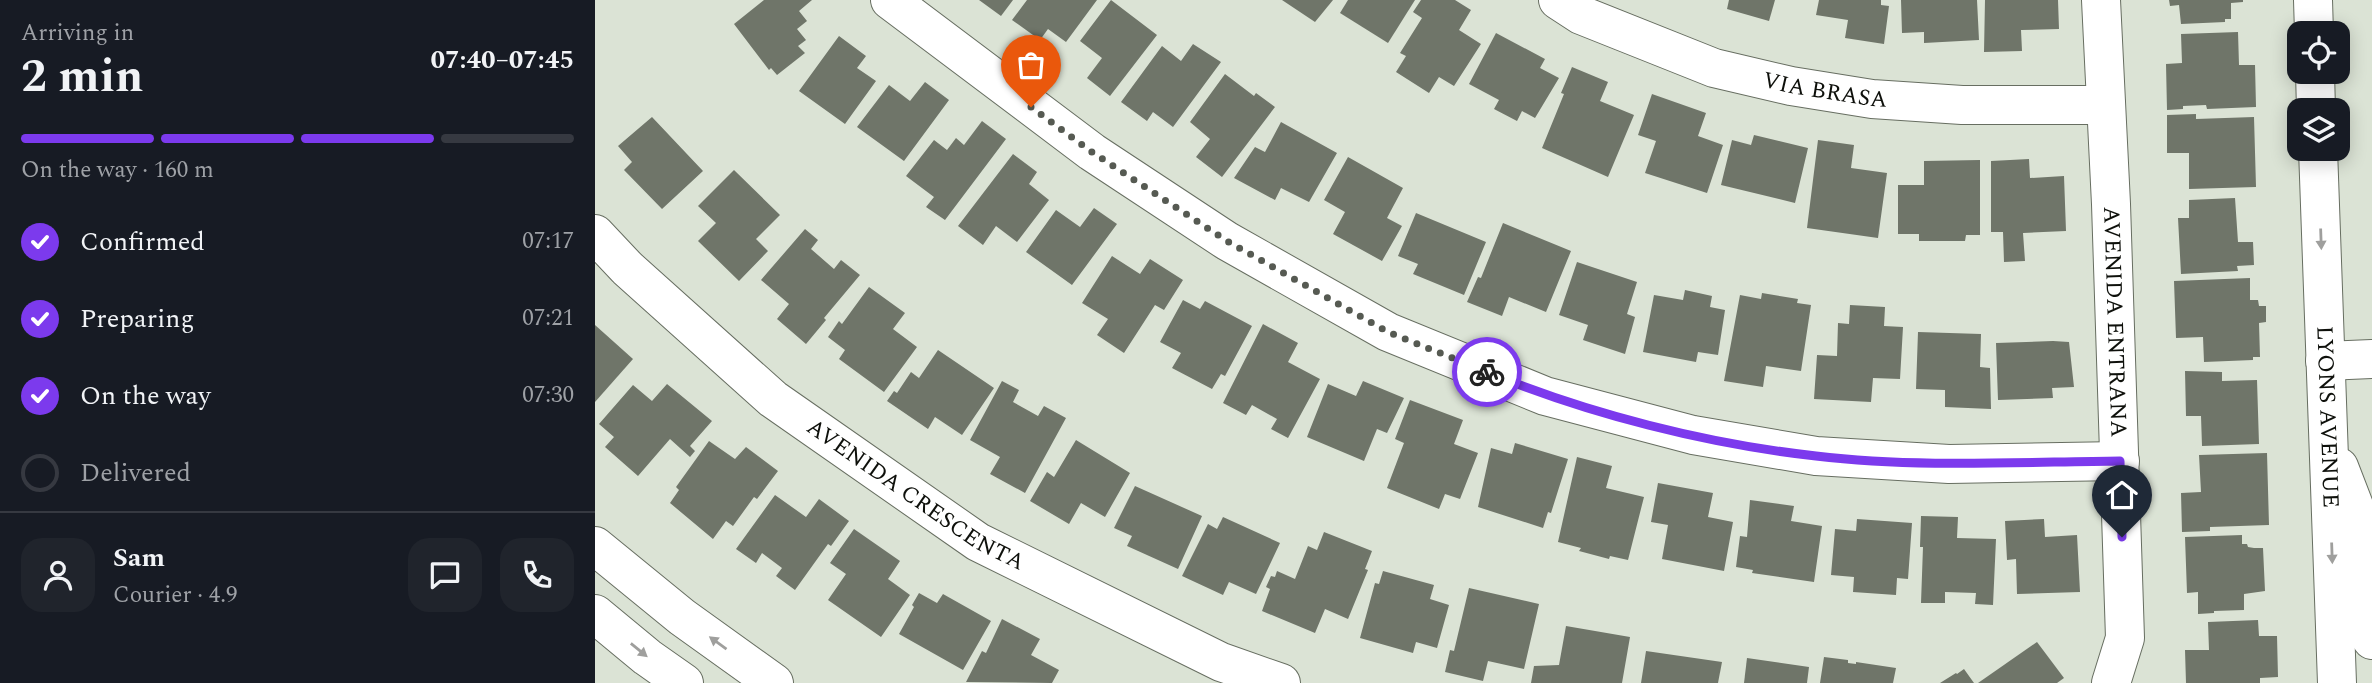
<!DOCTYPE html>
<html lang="en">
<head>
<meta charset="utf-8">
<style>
  body { margin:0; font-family:Spectral,serif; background:#20242c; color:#f1f3f6; height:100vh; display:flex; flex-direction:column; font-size:26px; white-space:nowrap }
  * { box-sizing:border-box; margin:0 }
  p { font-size:23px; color:#9ea1a6 }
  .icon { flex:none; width:38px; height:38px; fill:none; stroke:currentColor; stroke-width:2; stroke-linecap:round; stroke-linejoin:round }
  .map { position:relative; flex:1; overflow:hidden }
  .side { display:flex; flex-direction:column; background:#171b24; width:595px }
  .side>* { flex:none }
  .fabs { position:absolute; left:1692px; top:21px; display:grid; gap:14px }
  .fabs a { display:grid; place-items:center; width:63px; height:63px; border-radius:14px; background:#171b24; box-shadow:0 4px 18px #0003; font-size:35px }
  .pin { position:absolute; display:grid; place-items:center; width:60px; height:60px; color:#fff; margin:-72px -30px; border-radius:50% 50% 50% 0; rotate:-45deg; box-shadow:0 0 7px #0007 }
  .pin .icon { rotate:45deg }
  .courier { position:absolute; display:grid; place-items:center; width:70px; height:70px; margin:-35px; border:5px solid #7c3aed; border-radius:50%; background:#fff; color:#222; box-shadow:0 2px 9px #0007 }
  .overview em { font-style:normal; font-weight:700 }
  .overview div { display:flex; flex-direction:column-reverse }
  .overview { display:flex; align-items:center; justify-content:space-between; height:119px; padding:0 21px }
  h1 { font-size:46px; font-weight:700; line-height:52px }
  .bar { display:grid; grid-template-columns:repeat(4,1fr); gap:10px 7px; align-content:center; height:84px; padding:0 21px }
  .bar i { height:9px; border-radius:5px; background:#363941 }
  .bar .current { background:#7c3aed }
  .bar p { grid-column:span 4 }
  .line { display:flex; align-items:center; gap:18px; padding:0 21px; border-top:2px solid #363941 }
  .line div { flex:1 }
  .round { display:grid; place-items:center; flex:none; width:74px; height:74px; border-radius:21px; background:#20242c }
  ol { padding:0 21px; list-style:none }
  li { display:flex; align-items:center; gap:21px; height:77px }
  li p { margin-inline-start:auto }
  li .icon { padding:7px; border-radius:50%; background:#7c3aed; color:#fff; stroke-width:4 }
  li:last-child { color:#9ea1a6 }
  li i { width:38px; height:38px; border:4px solid #363941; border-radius:50% }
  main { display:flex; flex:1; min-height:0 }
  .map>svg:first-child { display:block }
  .building { fill:#6f7569 }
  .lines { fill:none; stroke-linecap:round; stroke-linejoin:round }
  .minor-casing { stroke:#676e61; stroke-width:40 }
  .major-casing { stroke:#676e61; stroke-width:40 }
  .minor { stroke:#fff; stroke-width:38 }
  .major { stroke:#fff; stroke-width:38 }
  .oneway { fill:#9f9f9d }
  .done { stroke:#565a52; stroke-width:7; stroke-dasharray:0 12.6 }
  .route { stroke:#7c3aed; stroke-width:9 }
  .labels { text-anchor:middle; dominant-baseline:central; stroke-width:6; stroke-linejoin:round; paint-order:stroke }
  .street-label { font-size:23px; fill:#0e100b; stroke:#fff }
</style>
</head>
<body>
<main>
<section class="side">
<div class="overview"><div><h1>2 min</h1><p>Arriving in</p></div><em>07:40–07:45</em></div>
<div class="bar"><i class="current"></i><i class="current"></i><i class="current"></i><i></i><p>On the way · 160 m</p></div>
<ol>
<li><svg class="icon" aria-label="check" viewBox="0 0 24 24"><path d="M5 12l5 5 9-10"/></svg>Confirmed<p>07:17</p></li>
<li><svg class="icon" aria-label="check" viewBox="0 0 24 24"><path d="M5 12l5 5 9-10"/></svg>Preparing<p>07:21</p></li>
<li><svg class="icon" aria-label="check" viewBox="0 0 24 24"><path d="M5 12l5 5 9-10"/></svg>On the way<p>07:30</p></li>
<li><i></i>Delivered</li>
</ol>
<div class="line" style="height:126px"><a class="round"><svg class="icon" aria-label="person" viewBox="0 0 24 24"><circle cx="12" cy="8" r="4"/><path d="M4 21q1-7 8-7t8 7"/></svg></a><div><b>Sam</b><p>Courier · 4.9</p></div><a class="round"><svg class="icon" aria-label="chat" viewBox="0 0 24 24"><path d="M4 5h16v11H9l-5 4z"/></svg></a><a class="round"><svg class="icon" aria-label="phone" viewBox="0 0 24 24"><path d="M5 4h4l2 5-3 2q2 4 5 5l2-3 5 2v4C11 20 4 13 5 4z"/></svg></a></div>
</section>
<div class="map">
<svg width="1777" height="683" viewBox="0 0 1777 683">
  <rect width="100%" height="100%" fill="#dbe3d5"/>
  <g class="building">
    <polygon points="169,0 217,0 204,11 212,21 202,29 211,40 203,46 210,53 182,75 176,68 174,70 139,24"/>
    <polygon points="384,0 418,0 406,16"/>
    <polygon points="432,0 502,0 471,42 453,29 445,40 417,20"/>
    <polygon points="516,0 562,35 515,96 492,78 507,58 485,41"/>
    <polygon points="687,0 738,0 720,22"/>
    <polygon points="753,0 820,0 793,43 745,13"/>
    <polygon points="826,0 860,0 876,10 864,30 886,44 859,86 844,77 834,93 801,72 811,56 805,53 827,18 818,12"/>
    <polygon points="1134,0 1180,0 1174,21 1132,9"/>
    <polygon points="1224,0 1286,0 1286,5 1294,6 1289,44 1250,38 1253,20 1221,15"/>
    <polygon points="1306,0 1382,0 1384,40 1329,43 1329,32 1307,33"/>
    <polygon points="1390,0 1463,0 1464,29 1426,30 1427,51 1389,52"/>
    <polygon points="1574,0 1648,0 1648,2 1636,3 1636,19 1630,19 1630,22 1586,24 1584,5 1575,6"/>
    <polygon points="1643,32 1644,65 1660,65 1661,107 1612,109 1611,105 1588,106 1588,109 1572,110 1571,64 1587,63 1586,34"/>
    <polygon points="901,33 950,59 945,68 964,78 940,118 927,111 922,121 899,109 904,100 874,84"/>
    <polygon points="244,36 271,56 262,68 281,81 250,124 204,91"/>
    <polygon points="598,44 626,62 578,127 558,112 552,121 526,102 567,46 586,61"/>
    <polygon points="977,67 1013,82 1005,101 1039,115 1013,177 947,148 969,94 966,93"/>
    <polygon points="630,74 659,96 661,93 680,107 627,177 601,157 615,139 595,122"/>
    <polygon points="330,82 354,100 309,161 262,127 294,85 315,101"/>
    <polygon points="1057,94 1111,113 1103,136 1128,145 1112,193 1050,173 1061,141 1043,135"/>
    <polygon points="1601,114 1601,119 1659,117 1661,187 1594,189 1594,153 1572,153 1572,115"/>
    <polygon points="57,117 108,171 67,209 29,170 37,162 23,146"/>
    <polygon points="387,121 411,139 350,220 331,207 339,197 311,176 339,140 352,150 361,138 369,145"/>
    <polygon points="686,122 742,153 714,202 686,188 680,200 639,178 660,147 670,152"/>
    <polygon points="1159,135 1213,148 1200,203 1126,185 1137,140 1156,145"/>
    <polygon points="1223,140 1259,145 1256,168 1292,173 1283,238 1212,228"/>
    <polygon points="418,154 442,172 434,184 454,200 422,242 401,226 388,245 363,226"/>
    <polygon points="753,157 808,188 792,218 807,226 787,261 738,234 750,212 729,200"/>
    <polygon points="1434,159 1435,178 1469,176 1471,231 1428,233 1430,261 1409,262 1408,232 1396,232 1396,161"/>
    <polygon points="1385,160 1385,235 1371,235 1370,241 1324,241 1324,234 1303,234 1303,185 1329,185 1329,161"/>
    <polygon points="139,170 185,215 161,239 173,251 144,281 103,241 121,223 103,206"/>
    <polygon points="1640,198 1643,242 1658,242 1659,265 1642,266 1643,271 1586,274 1583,218 1594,218 1594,200"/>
    <polygon points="499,208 522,224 477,285 431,252 461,210 485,227"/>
    <polygon points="821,213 891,242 869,295 818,274 823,264 803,256"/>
    <polygon points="908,223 976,251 951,312 914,297 907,316 872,302 883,277 886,278"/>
    <polygon points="210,229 223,240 216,249 239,269 246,260 265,275 229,318 231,320 211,344 182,319 194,304 166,280"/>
    <polygon points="517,256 545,274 555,259 588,280 569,310 560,305 529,353 502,335 513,319 487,303"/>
    <polygon points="982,262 1042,282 1032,314 1040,317 1030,354 988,340 993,325 964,315"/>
    <polygon points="1655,278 1655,300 1663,300 1664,306 1671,306 1671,322 1664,323 1665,357 1658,357 1658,360 1609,362 1608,337 1581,338 1579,281"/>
    <polygon points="274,287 310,313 298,329 322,347 289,392 244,359 250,350 233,337 244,321 247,324"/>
    <polygon points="1090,290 1117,296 1115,307 1130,310 1123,355 1103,352 1101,362 1048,352 1059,295 1088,300"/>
    <polygon points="1167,293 1203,299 1202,303 1216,305 1206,371 1171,366 1168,387 1129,381 1145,295 1166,299"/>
    <polygon points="588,300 605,309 610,301 657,326 630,376 626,374 617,389 577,368 586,353 565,342"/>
    <polygon points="1255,305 1290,307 1289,326 1308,327 1305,379 1278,378 1276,402 1219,399 1222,355 1242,356 1243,323 1254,324"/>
    <polygon points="668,324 703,343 693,362 725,379 693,438 676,429 682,419 657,405 651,415 628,403"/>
    <polygon points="0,325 38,359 0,402"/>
    <polygon points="1323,332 1386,334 1385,367 1395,368 1396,409 1350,407 1350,390 1321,389"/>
    <polygon points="1458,341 1474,342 1479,387 1457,388 1458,398 1403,400 1401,343"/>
    <polygon points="343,350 399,388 367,435 340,417 333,429 292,401 299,391 302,393 316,372 324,378"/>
    <polygon points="1590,371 1627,372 1627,381 1662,380 1664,444 1607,446 1606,416 1591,416"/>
    <polygon points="407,381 424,390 418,402 443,416 449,406 471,418 430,493 395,474 405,457 375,440"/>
    <polygon points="768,381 809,398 792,433 782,429 769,461 712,437 733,384 761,396"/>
    <polygon points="72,384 117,421 95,446 100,451 95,457 75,439 43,476 10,447 19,437 4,424 38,385 57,401"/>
    <polygon points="815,400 868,420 859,444 883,453 865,499 850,494 844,509 792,488 809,443 800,439"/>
    <polygon points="481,440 535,473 510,517 486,503 474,524 435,501 452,472 459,477"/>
    <polygon points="114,441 140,459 151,447 183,471 162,499 159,497 138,526 131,521 118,539 75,503 84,490 81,487"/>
    <polygon points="920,443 973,459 956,513 953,512 948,528 883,507 896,448 917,454"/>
    <polygon points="1672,453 1674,525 1615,527 1615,531 1587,532 1586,493 1606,492 1604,455"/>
    <polygon points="982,457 1017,466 1011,488 1049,497 1033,560 1015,556 1014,559 984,551 986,548 963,542"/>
    <polygon points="1063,483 1118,493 1113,517 1138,522 1129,571 1067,559 1073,525 1056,522"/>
    <polygon points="540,486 607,516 583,569 532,546 537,536 519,528"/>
    <polygon points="180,495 211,517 224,499 254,521 236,546 233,544 200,590 181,576 187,568 167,553 161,563 141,549"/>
    <polygon points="1155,500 1199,506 1196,521 1227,526 1219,582 1157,573 1158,570 1141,567 1145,536 1152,537"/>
    <polygon points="1326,516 1363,517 1362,538 1401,539 1398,605 1380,604 1381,593 1350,592 1350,603 1326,603 1328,547 1325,547"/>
    <polygon points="628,517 685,543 661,594 634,582 628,595 587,576 613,524 622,529"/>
    <polygon points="1262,519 1317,523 1313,579 1302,578 1301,595 1258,592 1259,577 1236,575 1240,529 1261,531"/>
    <polygon points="1449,519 1450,537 1482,535 1485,592 1422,594 1421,559 1412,560 1410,521"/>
    <polygon points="259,529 305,561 293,579 315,595 286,637 233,600 251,574 235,563"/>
    <polygon points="729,532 777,551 770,569 773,570 753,619 730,609 720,633 667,611 675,589 671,587 676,576 680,577 682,571 700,579 713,546 722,550"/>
    <polygon points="1647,535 1647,544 1652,544 1653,547 1659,548 1668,548 1670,591 1649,594 1649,610 1619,611 1619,613 1603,614 1603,592 1592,593 1590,537"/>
    <polygon points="788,571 839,585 835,599 854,605 842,648 821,642 818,653 765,638 780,583 784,584"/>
    <polygon points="874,588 944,604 929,669 893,661 888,681 850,672 855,650 859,651"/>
    <polygon points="324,593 342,603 348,594 396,621 368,670 304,634 319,607 317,605"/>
    <polygon points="407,619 445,639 436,655 464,670 457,683 371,682 387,651 391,653"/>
    <polygon points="1663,620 1664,636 1682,636 1683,677 1665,678 1665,683 1591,683 1590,650 1614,650 1613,622"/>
    <polygon points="971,626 1035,637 1027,683 936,683 939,666 964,665"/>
    <polygon points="1442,642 1469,678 1462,683 1383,683"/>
    <polygon points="1051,651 1127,662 1123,683 1046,683"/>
    <polygon points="1229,657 1253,660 1253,663 1261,664 1261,662 1301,668 1298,683 1225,683"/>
    <polygon points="1152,658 1214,667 1212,683 1149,683"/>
    <polygon points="1369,669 1379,683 1345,683 1361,673 1362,674"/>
  </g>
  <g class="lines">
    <g class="minor-casing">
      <g id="minor">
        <polyline points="295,0 497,152 632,241 793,332 950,396 1098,435 1221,456 1354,464 1525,461"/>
        <path id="s1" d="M963 0 986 15 1119 68 1196 86 1277 99 1367 105H1511"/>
        <path id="s2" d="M1506 0 1516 204 1530 638 1516 683"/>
        <path id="s3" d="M0 234 32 268 178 399 383 542 626 662 686 683"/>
        <polyline points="1730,361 1777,359"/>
      </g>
    </g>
    <g class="major-casing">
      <g id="major">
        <polyline points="1718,0 1719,33"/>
        <polyline points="1720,72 1721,110"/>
        <path id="s4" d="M1723 149 1742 683"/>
        <polyline points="1744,467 1764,519 1769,629 1777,640"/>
        <polyline points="0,546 87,617 179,683"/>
        <polyline points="0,614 52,657 89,683"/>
      </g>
    </g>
    <use href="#minor" class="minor"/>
    <use href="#major" class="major"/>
  </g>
  <defs><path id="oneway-solid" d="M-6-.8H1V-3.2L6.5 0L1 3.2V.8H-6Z" transform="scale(1.75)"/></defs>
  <g class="oneway">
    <use href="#oneway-solid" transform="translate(1726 239) rotate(88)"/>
    <use href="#oneway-solid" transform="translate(1737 553) rotate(88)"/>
    <use href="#oneway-solid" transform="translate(123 643) rotate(-144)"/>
    <use href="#oneway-solid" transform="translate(44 650) rotate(39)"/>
  </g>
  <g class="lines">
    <polyline class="done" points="436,107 497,152 632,241 793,332 892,372"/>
    <path class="route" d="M892 372C994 414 1112 444 1221 456 1322 468 1424 462 1525 461L1527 537"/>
  </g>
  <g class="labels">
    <g class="street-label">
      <text stroke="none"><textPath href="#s1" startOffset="284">VIA BRASA</textPath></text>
      <text stroke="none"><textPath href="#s2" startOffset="322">AVENIDA ENTRANA</textPath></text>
      <text stroke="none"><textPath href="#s4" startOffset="268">LYONS AVENUE</textPath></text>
      <text stroke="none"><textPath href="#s3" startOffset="415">AVENIDA CRESCENTA</textPath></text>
    </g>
  </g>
</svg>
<div class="fabs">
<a><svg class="icon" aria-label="locate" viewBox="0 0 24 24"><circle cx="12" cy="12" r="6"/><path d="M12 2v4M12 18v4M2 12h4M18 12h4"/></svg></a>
<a><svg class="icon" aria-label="layers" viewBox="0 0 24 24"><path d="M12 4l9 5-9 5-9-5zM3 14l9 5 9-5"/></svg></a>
</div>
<div class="pin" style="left:436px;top:107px;background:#ea580c"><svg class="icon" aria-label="bag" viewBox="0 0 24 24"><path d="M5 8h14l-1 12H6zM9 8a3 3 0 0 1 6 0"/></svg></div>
<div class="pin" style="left:1527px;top:537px;background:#1f2937"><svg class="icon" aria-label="home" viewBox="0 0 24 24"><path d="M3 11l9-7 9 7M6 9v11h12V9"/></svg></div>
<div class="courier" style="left:892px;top:372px"><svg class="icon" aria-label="bike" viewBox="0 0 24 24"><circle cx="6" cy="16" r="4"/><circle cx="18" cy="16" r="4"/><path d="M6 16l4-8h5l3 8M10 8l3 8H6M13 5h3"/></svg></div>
</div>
</main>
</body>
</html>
